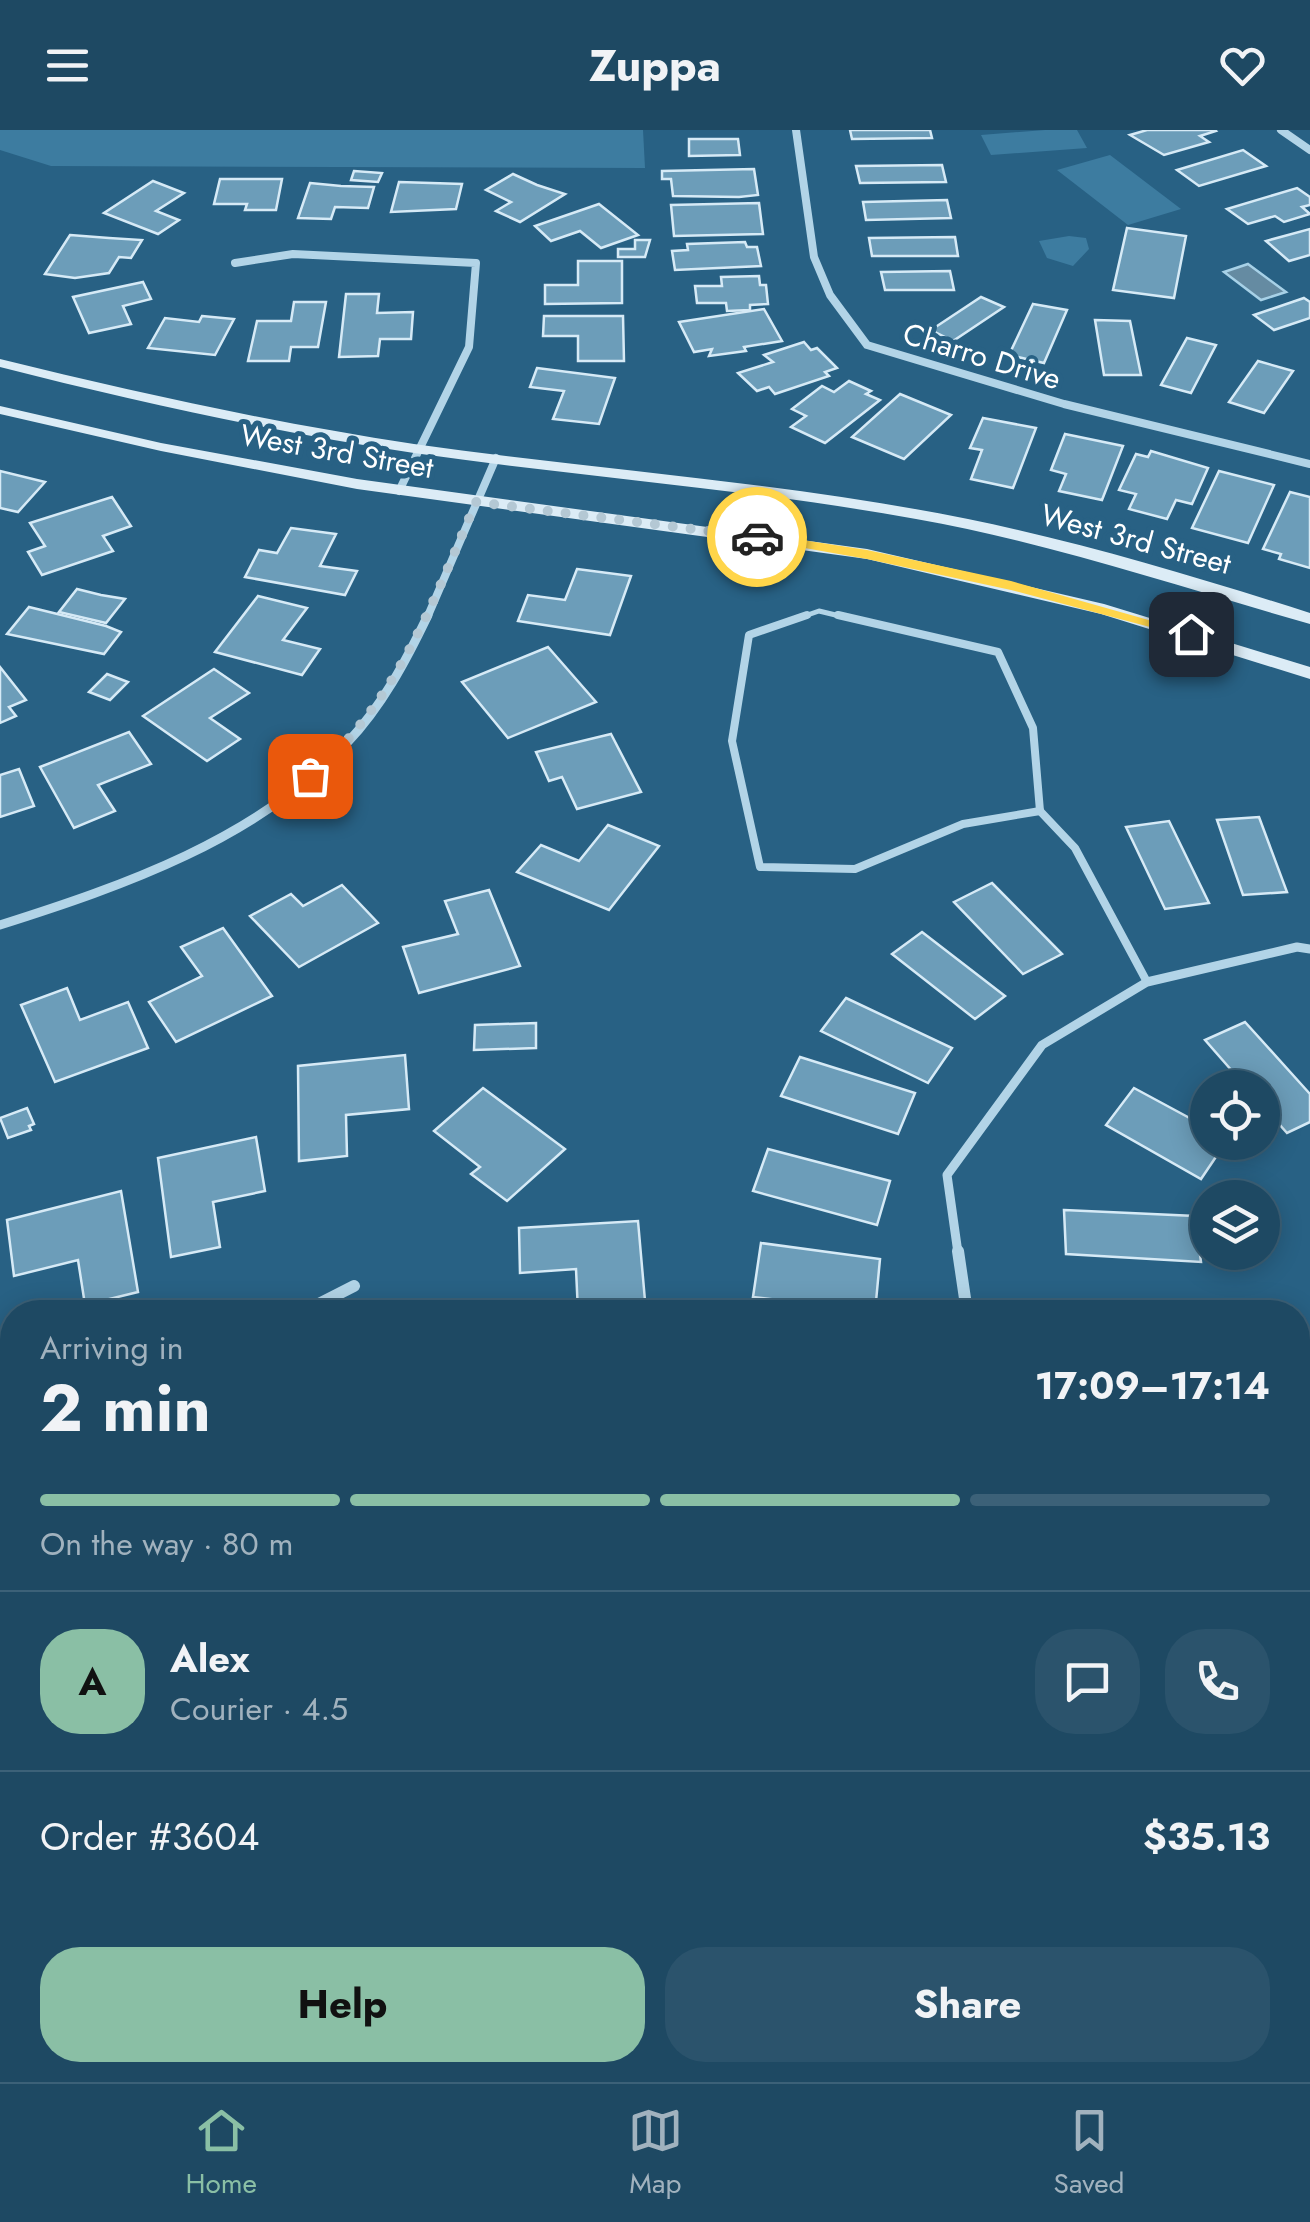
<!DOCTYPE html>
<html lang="en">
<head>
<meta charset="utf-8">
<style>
  body { margin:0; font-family:Jost,sans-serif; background:#2b536c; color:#f1f3f6; height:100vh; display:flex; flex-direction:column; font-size:38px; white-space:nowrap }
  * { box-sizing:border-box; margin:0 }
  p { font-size:32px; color:#a1b2be }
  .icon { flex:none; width:55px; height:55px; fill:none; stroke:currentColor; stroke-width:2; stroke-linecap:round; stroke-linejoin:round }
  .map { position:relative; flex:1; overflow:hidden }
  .side { position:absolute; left:0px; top:1170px; width:1310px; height:782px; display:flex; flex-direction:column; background:#1e4963; border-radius:40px 40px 0 0; box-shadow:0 5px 25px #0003,0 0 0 2px #3c6178 }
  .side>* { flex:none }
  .buttons { position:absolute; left:1190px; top:940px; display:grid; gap:20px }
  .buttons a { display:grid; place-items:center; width:90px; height:90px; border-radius:50%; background:#1e4963; box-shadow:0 5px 25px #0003,0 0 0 2px #3c6178; font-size:50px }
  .pin { position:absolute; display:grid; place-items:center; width:85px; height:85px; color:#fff; margin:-42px; border-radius:20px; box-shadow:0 5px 15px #0006 }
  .courier { position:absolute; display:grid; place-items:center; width:100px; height:100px; margin:-50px; border:8px solid #ffd54a; border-radius:50%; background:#fff; color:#222; box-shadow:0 2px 12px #0007 }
  .head em { font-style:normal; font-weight:700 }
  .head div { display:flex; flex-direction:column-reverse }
  .head { display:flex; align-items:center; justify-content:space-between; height:170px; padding:0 40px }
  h1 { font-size:65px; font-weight:700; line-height:75px }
  .bar { display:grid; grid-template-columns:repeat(4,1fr); gap:15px 10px; align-content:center; height:120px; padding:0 40px }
  .bar i { height:12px; border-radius:8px; background:#3c6178 }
  .bar .selected { background:#8abfa5 }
  .bar p { grid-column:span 4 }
  .line { display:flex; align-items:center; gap:25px; padding:0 40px; border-top:2px solid #3c6178 }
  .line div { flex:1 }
  .round { display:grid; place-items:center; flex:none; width:105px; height:105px; border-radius:40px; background:#2b536c }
  .action { display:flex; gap:20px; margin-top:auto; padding:20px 40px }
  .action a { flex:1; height:115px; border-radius:40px; background:#8abfa5; color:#111; font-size:40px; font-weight:700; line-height:115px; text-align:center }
  .action a+a { background:#2b536c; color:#f1f3f6 }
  header { display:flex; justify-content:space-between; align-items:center; height:130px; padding:0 40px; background:#1e4963; font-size:45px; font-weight:700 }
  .menu { display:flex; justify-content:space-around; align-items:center; height:140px; border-top:2px solid #3c6178; background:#1e4963; font-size:28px; color:#a1b2be }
  .menu a { display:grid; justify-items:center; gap:5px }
  .menu .selected { color:#8abfa5 }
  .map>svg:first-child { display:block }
  .green { fill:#3d7ca0 }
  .water { fill:#658ba2; stroke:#a7d1e7; stroke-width:2.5 }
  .building { fill:#6c9db9; stroke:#d6eaf6; stroke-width:2.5 }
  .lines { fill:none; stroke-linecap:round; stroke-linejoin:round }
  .lane-far1 { stroke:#b2d4e7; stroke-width:5 }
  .lane { stroke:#b2d4e7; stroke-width:8 }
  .street-far2 { stroke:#b2d4e7; stroke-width:8 }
  .street-far1 { stroke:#b2d4e7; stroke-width:9 }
  .street { stroke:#b2d4e7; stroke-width:12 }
  .secondary { fill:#dcecf6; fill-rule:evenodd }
  .route { fill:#ffd54a }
  .done { stroke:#b4c8d4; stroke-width:10; stroke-dasharray:0 18 }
  .labels { text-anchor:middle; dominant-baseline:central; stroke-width:10; stroke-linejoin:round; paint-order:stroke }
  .far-street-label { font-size:30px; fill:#fff; stroke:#286184 }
</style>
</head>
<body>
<header><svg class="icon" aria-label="menu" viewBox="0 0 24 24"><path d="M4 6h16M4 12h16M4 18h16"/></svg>Zuppa<svg class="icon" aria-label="heart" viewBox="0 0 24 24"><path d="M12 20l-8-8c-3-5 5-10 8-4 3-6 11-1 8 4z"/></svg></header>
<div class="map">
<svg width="1310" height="1952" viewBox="0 0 1310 1952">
  <rect width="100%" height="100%" fill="#286184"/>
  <g class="green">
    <polygon points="0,0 643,0 645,38 51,36 0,20"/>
    <polygon points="1045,0 1077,0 1087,18 991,25 981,5"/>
    <polygon points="1110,25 1181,79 1128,95 1057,40"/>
    <polygon points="1069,106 1086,108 1089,119 1073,136 1047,128 1039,111"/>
  </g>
  <polygon class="water" points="1248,134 1286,162 1261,170 1224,142"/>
  <g class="building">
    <polygon points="850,0 930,0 932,8 852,9"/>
    <polygon points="1147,0 1215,0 1216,1 1200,6 1209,12 1164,25 1130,5"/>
    <polygon points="689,9 738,9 740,25 689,26"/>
    <polygon points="1243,20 1266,36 1199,56 1177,40"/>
    <polygon points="942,35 946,52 860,53 856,36"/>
    <polygon points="754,39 758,65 739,67 673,66 671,49 662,49 662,41"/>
    <polygon points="354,41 382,43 378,52 351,50"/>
    <polygon points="513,44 537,55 565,64 520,92 496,81 511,72 486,60"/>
    <polygon points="220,49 282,49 276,80 245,80 247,74 214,74"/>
    <polygon points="153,51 184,63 156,81 179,90 158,104 104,83"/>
    <polygon points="399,52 462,54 456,79 391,82"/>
    <polygon points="310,53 341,56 374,57 368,78 335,77 331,89 298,88"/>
    <polygon points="1297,58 1310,67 1310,75 1302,77 1310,84 1284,92 1275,86 1248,94 1227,79"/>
    <polygon points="947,70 951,88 866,90 863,72"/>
    <polygon points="759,73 763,104 674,106 671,75"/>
    <polygon points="599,74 638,105 601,118 580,101 551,111 535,96"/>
    <polygon points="1127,98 1186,106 1174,168 1113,160"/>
    <polygon points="1310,99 1310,125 1289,131 1266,111"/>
    <polygon points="70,105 109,108 142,110 131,128 119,127 109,143 75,148 45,144"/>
    <polygon points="955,107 958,126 872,126 869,108"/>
    <polygon points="635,110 650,110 645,127 618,127 618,119 635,119"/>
    <polygon points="745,112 747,117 757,117 761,136 675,140 672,121 688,120 687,114"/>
    <polygon points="578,131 622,131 622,173 545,174 545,155 578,155"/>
    <polygon points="950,141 954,160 885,160 881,142"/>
    <polygon points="759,146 760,155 766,155 768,174 750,175 750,180 727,181 726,173 697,173 695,156 722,156 721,147"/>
    <polygon points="143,152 151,169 123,176 131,194 89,203 73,167"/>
    <polygon points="346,164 379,164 377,183 413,182 411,209 380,209 378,226 339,227"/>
    <polygon points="981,167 1004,177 953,211 931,200"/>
    <polygon points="1304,168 1310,172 1310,188 1274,200 1254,185"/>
    <polygon points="294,172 326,172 318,217 291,217 289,231 248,231 257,191 291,191"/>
    <polygon points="1033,174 1067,180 1044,233 1009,225"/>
    <polygon points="764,179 782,211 744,217 746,221 709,226 712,219 694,222 679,192"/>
    <polygon points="202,186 234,189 215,225 148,218 165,188 199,192"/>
    <polygon points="544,186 623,186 624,231 578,231 578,206 543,206"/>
    <polygon points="1095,190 1130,191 1141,245 1104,245"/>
    <polygon points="1187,208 1216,215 1191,263 1161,255"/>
    <polygon points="804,212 811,220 817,218 837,238 825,242 829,246 775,264 769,257 757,261 738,243 773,232 764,225"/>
    <polygon points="1258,231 1293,241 1264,283 1229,272"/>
    <polygon points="537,238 615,248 599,294 553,289 564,261 530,257"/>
    <polygon points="849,251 871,261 866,264 880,270 825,313 791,297 806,286 792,279 822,256 834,262"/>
    <polygon points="900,264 951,285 904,329 852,307"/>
    <polygon points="983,288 1036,298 1013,358 971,349 982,320 970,318"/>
    <polygon points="1065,304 1123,316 1102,370 1059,361 1066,344 1051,340"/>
    <polygon points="1151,321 1208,338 1192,374 1176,370 1167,389 1129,379 1136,364 1119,360 1136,324 1148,327"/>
    <polygon points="0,341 45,352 18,382 0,378"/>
    <polygon points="1219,341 1274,355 1248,413 1192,398"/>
    <polygon points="1290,362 1310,367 1310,438 1279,429 1281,424 1263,419"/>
    <polygon points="112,367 131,396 103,406 113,421 42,445 28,422 45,416 30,393"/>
    <polygon points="291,398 336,404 320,436 357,441 345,465 245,447 259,420 277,423"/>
    <polygon points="577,439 631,446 610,505 518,491 528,465 565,470"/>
    <polygon points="77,459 101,465 125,469 106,493 59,482"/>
    <polygon points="258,466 307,478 283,510 320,519 302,545 215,522"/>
    <polygon points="29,477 106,496 121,502 104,524 7,504"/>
    <polygon points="548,517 596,572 508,608 462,552"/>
    <polygon points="0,537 26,570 9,577 16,586 0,593"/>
    <polygon points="214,539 249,563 210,588 240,609 207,631 143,586"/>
    <polygon points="107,544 128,552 110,570 89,562"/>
    <polygon points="129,602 151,634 98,655 115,681 74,698 40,637"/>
    <polygon points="611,604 641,662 577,679 562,647 549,651 536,622"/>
    <polygon points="19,639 34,676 0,687 0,645"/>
    <polygon points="1259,687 1287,762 1243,765 1217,690"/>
    <polygon points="1169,691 1209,773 1165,779 1126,697"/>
    <polygon points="608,695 659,716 609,780 517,742 541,715 579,731"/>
    <polygon points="992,753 1062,824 1023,844 954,772"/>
    <polygon points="342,755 378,793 299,837 250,786 291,764 303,776"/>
    <polygon points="489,760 520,836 419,863 403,817 458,804 445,771"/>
    <polygon points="223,798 272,866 176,912 149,872 202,846 181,817"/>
    <polygon points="922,802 1005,866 975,889 892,824"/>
    <polygon points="67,858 80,890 128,872 148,918 55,952 21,875"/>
    <polygon points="846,868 952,918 928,953 821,901"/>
    <polygon points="1245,892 1310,964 1310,992 1287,1003 1262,975 1262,958 1247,958 1205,910"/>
    <polygon points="536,893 536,918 474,920 475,895"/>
    <polygon points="405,925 409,979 346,985 347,1026 299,1031 298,936"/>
    <polygon points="800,927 915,963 898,1004 781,966"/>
    <polygon points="483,958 565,1019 507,1071 471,1044 480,1037 434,1001"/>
    <polygon points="1134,958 1208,998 1208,1012 1226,1012 1201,1049 1106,995"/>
    <polygon points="27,978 34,994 29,996 31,1000 8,1008 0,988"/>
    <polygon points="256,1007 265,1061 213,1072 220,1117 171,1127 158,1028"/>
    <polygon points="768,1019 890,1051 877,1095 753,1061"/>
    <polygon points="121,1061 138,1162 85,1175 78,1130 14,1146 7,1090"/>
    <polygon points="1064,1080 1195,1086 1201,1132 1066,1124"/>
    <polygon points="638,1091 646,1182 578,1182 576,1139 520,1143 519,1098"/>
    <polygon points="761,1113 880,1129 875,1182 753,1167"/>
    <polygon points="1066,1175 1206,1175 1207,1182 1067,1182"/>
    <polygon points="1310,1209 1310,1316 1298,1317 1298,1210"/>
    <polygon points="12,1441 12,1518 0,1521 0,1444"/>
    <polygon points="12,1645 12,1802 4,1802 12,1736 0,1736 0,1646"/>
    <rect x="1298" y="1750" width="12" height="102"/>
    <polygon points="1310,1901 1310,1952 1196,1952 1194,1940 1298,1940 1298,1902"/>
    <polygon points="552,1940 647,1940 647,1952 551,1952"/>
    <polygon points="778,1940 966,1940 967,1952 779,1952"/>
  </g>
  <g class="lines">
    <polyline class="lane-far1" points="799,488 819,481 848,488"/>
    <g class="lane">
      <polyline points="807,485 749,505 732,611 760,737 855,739 963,694 1040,681"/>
      <polyline points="838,485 998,522 1033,598 1040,681"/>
      <polyline points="1040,681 1075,718 1147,852"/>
    </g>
    <g class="street-far2">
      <polyline points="796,0 814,127 830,165 867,215 1064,274 1310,334"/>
      <polyline points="1281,0 1310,20"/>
      <polyline points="235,133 293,124 476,133 469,217 399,361"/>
      <polyline points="427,488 496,328"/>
    </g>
    <g class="street-far1">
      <path d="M0 795C123 756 256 710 347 613 382 576 406 531 428 485"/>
      <polyline points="958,1123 947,1045 1042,915 1147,852 1297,817 1310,819"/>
    </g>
    <g class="street">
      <polyline points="958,1121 967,1182"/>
      <polyline points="303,1182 354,1156"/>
      <polyline points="0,1301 12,1301"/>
      <polyline points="1298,1406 1310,1406"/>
      <polyline points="1075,1940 1077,1952"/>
      <polyline points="90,1952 122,1940"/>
    </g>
    <g class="secondary">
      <path d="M0 229C137 263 275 293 414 314 598 340 785 352 968 389 1084 413 1197 447 1310 483V494C1179 457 1051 413 916 389 750 359 581 347 414 323 275 302 137 272 0 237Z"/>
      <polygon points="0,276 161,313 357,349 867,419 1104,474 1310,537 1310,549 1101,484 867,429 357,359 161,321 0,284"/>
    </g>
  </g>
  <polygon class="route" points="757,403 867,420 1011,451 1198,504 1191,508 1011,460 867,429 753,409 751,407"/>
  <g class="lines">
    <path class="done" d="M310 646C397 573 432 474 476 372L757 407"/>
  </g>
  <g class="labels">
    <g class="far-street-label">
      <text transform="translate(982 226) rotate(17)">Charro Drive</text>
      <text transform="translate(337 321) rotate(10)">West 3rd Street</text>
      <text transform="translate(1136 409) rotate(15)">West 3rd Street</text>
    </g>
  </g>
</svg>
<div class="buttons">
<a><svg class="icon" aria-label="locate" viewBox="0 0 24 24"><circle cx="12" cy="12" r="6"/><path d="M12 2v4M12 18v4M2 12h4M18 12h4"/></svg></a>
<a><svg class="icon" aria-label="layers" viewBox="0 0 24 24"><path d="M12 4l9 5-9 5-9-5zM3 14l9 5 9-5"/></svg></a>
</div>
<div class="pin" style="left:310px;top:646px;background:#ea580c"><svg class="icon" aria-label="bag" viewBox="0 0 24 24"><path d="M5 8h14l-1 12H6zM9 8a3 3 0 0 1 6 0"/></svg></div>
<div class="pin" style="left:1191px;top:504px;background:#1f2937"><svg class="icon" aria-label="home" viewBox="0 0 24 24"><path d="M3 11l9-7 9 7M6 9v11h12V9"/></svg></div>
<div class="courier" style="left:757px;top:407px"><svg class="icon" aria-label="car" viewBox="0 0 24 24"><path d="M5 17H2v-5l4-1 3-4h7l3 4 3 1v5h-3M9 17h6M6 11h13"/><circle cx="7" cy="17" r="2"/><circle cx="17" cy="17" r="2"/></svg></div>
<section class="side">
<div class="head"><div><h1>2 min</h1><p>Arriving in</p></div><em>17:09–17:14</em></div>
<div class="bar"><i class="selected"></i><i class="selected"></i><i class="selected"></i><i></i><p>On the way · 80 m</p></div>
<div class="line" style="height:180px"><b class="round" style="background:#8abfa5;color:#111">A</b><div><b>Alex</b><p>Courier · 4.5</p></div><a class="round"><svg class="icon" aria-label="chat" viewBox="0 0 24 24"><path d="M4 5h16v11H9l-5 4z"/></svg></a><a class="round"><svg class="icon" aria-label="phone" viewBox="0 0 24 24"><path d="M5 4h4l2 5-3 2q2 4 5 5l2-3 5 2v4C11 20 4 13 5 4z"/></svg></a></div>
<div class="line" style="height:130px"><div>Order #3604</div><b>$35.13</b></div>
<div class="action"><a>Help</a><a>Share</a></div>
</section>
</div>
<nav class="menu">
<a class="selected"><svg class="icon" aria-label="home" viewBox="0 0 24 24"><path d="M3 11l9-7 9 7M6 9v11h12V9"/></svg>Home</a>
<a><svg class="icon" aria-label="map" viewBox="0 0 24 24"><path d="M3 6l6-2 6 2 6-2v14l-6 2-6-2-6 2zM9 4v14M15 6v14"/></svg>Map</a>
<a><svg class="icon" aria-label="saved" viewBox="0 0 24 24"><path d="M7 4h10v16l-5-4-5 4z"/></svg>Saved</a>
</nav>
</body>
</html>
